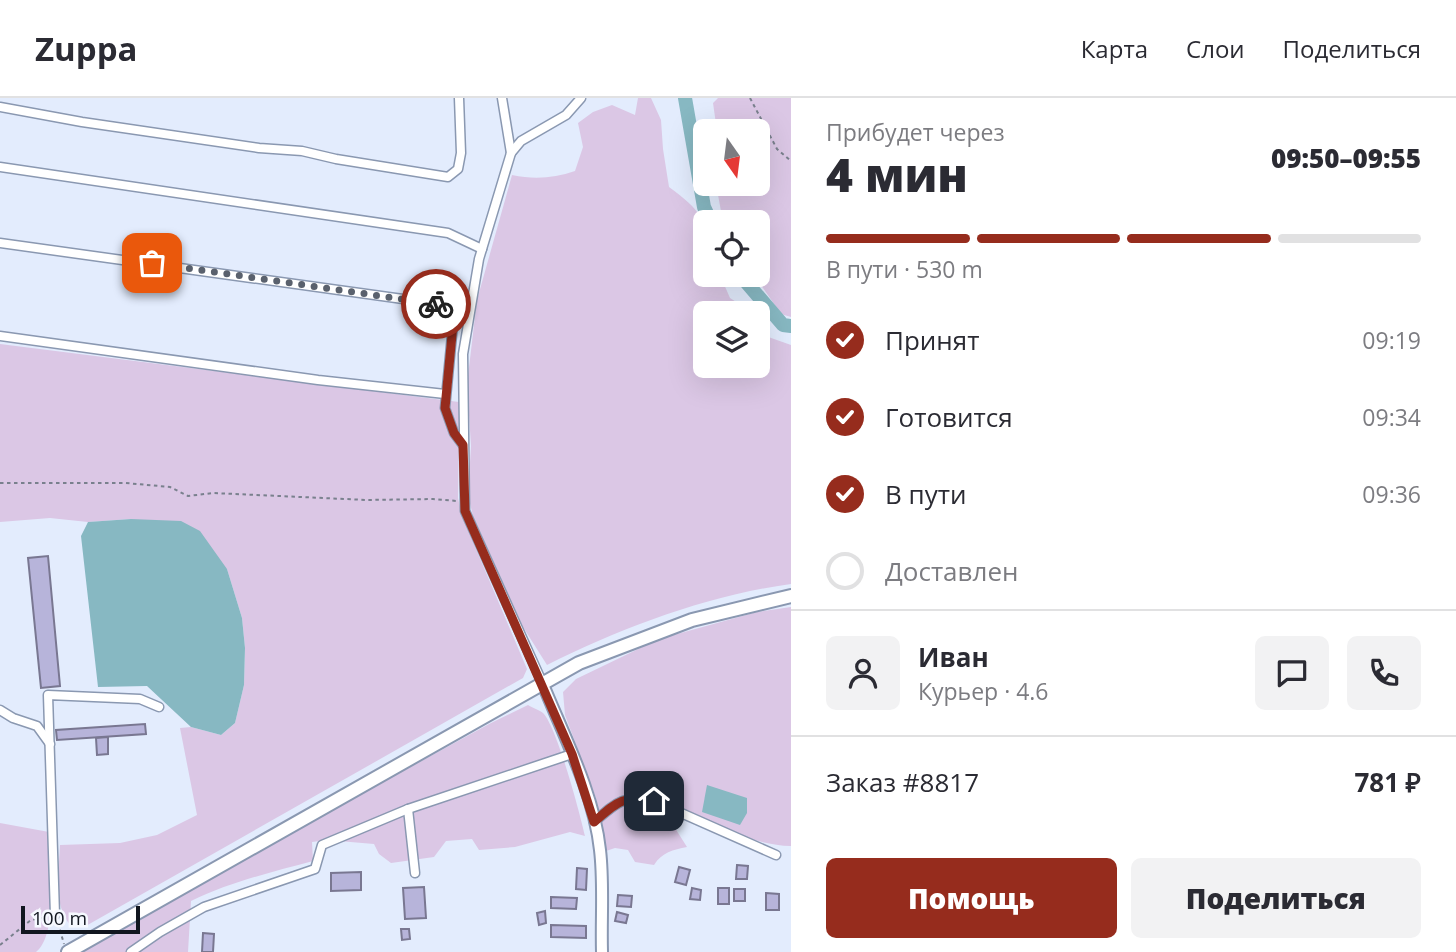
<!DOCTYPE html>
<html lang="ru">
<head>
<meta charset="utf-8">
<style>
  body { margin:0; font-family:"Open Sans",sans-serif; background:#f2f2f3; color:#2b2b33; height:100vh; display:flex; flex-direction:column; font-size:26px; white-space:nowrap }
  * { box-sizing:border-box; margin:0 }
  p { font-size:23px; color:#7c7c81 }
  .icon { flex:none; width:38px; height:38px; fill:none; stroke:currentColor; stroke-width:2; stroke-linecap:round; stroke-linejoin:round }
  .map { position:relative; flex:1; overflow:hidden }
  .details { display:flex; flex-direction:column; background:#fff; width:665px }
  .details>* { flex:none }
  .needle { width:46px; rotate:166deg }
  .tools { position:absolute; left:693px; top:21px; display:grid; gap:14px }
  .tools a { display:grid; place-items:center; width:77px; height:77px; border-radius:10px; background:#fff; box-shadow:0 7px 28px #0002; font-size:35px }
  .scale { position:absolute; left:21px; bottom:18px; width:119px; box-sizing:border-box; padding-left:7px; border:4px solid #11161f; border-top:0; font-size:19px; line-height:24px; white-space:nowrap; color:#11161f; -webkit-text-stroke:5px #f6f9ff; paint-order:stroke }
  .pin { position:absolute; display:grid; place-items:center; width:60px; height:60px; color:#fff; margin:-30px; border-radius:14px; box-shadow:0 4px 10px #0006 }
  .courier { position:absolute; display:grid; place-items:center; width:70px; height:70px; margin:-35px; border:5px solid #962c1d; border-radius:50%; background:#fff; color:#222; box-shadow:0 2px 9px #0007 }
  .head em { font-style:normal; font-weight:800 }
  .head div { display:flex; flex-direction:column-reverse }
  .head { display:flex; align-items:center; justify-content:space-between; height:119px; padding:0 35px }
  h1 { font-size:46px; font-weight:800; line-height:52px }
  .bar { display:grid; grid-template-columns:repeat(4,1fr); gap:10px 7px; align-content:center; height:84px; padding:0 35px }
  .bar i { height:9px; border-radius:5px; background:#e1e1e2 }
  .bar .on { background:#962c1d }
  .bar p { grid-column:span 4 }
  .line { display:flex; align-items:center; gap:18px; padding:0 35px; border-top:2px solid #e1e1e2 }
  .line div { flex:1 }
  .round { display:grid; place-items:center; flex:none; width:74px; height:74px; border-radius:10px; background:#f2f2f3 }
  ol { padding:0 35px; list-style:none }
  li { display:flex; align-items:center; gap:21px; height:77px }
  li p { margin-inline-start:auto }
  li .icon { padding:7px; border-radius:50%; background:#962c1d; color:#fff; stroke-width:4 }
  li:last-child { color:#7c7c81 }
  li i { width:38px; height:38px; border:4px solid #e1e1e2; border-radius:50% }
  .cta { display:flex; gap:14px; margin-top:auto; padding:14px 35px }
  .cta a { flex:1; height:80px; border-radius:10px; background:#962c1d; color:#fff; font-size:28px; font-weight:800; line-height:80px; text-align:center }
  .cta a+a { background:#f2f2f3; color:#2b2b33 }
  header { display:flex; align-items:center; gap:42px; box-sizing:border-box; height:98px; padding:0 35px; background:#fff; border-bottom:2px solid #e1e1e2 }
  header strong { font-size:33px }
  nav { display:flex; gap:38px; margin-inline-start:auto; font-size:24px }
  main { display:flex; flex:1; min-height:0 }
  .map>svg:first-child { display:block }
  .green { fill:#dbc7e5 }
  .water { fill:#87b8c2 }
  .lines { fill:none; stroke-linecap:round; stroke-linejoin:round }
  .river { stroke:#87b8c2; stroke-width:14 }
  .building { fill:#b7b4da; stroke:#797791; stroke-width:2 }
  .minor-casing { stroke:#8a98b1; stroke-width:11 }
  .major-casing { stroke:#8a98b1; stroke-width:14 }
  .highway-casing { stroke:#8a98b1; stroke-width:16 }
  .path { stroke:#79808d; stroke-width:2; stroke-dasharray:3.5 3.5; stroke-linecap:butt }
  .minor { stroke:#fff; stroke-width:8 }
  .major { stroke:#fff; stroke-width:10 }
  .highway { stroke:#fff; stroke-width:12 }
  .done { stroke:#5a616d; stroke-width:7; stroke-dasharray:0 12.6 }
  .route { stroke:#962c1d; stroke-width:9 }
</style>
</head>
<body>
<header>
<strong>Zuppa</strong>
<nav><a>Карта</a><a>Слои</a><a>Поделиться</a></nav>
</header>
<main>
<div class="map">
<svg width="791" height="854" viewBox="0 0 791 854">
  <rect width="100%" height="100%" fill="#e3ecfd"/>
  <g class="green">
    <path d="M638 0H651L661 22 663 51 669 89C712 120 705 127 705 177H720L730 200 753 215H705V268H758V230L760 236 791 247V486C708 497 621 530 547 567L523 529 473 418 468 397 471 348 467 286 477 202 512 77C535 82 554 80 575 73L583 49 578 25 593 14 612 7 635 17Z"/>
    <polygon points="718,0 791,0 791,219 781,216 754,177 758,177 758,124 723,124 716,86 758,86 758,82 763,81 758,76 758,33 717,33 713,5"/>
    <path d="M0 246 459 304 458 400 462 418 527 571 523 580 84 829H72C52 808 59 775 60 747L120 745 157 737 197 717 180 630 191 629 221 637 235 625 244 587 245 550 242 520 227 471 131 421 88 424 50 420 0 424Z"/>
    <path d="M791 509V748C754 747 720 729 687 712L668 719 687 749C673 752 662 754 654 767L635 764 628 752 615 750 606 753 596 700 565 617 563 594 576 581 659 541 757 514Z"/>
    <path d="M528 607C532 610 540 612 543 615 557 629 580 716 585 738L570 734 515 749 479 752 472 741 446 743 434 759 391 765 379 756 374 746 327 742 312 744 313 763C272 774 230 784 191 803L188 854H83L328 714 491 625Z"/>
    <path d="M0 725 49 734C50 762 59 837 36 854H0Z"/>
  </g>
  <g class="water">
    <polygon points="131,421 181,423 200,433 227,471 242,520 245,550 244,587 235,625 221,637 191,629 147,588 98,589 81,438 88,424"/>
    <polygon points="707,687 747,700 747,715 740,727 702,714"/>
  </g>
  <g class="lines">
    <g class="river">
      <polyline points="685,0 704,109 711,124"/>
      <polyline points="740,177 783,227 791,228"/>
    </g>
  </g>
  <g class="building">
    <polygon points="48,458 60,588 41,590 28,460"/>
    <polygon points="145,626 146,636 57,642 56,632"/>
    <polygon points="108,639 108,656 97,657 96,640"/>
    <polygon points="737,767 748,768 747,781 736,781"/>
    <polygon points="679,769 690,772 686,787 675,784"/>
    <polygon points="577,770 587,771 586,792 576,791"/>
    <polygon points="361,774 361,792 331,793 331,775"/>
    <polygon points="424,789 426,820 405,821 403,790"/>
    <polygon points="692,790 701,792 700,802 690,801"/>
    <rect x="718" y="790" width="11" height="16"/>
    <rect x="734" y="791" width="11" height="12"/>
    <polygon points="766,795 779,796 779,812 766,812"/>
    <polygon points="618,797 632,798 631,809 617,808"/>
    <polygon points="551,799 577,800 576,811 551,810"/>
    <polygon points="545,813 546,825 539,827 537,815"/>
    <polygon points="617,814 628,817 626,825 615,823"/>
    <polygon points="551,827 586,828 586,840 551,839"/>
    <polygon points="401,831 409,831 410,841 402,842"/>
    <polygon points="203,835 214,836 213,854 202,854"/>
  </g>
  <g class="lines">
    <g class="minor-casing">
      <g id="minor">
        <polyline points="502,0 511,55 479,161 463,256 465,413 542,584"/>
        <polyline points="0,9 82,24 259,50 302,53 336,61 448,79 458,71 461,55 459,0"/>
        <polyline points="511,55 521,43 566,17 581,0"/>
        <polyline points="0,69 448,135 482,151"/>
        <polyline points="0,145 446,207 454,216 445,310 454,335 463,347"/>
        <polyline points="0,238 318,282 445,296"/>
        <polyline points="0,612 13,620 37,628 50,646"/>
        <polyline points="408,711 415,775"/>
        <path d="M594 724C617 704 623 697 654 703L776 757"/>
        <polyline points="55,817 48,597 140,601 159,609"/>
        <polyline points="131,854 160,834 204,809 315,771 322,747 408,711 572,656"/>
      </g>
    </g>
    <g class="major-casing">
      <path id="major" d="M542 584C563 636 594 695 600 752 604 785 601 820 602 854"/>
    </g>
    <g class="highway-casing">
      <polyline id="highway" points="68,854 579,565 692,522 791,498"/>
    </g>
    <g class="path">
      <polyline points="750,0 777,51 791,63"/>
      <polyline points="0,385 126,385 170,389 188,398 213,395 367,402 433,401 457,403"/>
      <polyline points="58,825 64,846"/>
      <polyline points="0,847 31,822 47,819"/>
    </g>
    <use href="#minor" class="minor"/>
    <use href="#major" class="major"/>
    <use href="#highway" class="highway"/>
  </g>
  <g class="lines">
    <polyline class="done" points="152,165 436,206"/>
    <path class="route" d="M436 206 446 207 454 216 445 310 454 335 463 347 465 413 572 656 594 724C617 704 623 697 654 703"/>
  </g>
</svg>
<div class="tools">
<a><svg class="needle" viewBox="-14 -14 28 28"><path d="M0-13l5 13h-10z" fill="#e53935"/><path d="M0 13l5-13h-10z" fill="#7c7c81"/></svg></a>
<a><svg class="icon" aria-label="locate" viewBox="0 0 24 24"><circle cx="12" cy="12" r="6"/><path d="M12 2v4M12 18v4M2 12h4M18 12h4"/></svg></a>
<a><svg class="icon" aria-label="layers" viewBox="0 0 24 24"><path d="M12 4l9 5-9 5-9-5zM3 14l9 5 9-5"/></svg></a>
</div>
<div class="scale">100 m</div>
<div class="pin" style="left:152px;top:165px;background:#ea580c"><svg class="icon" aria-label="bag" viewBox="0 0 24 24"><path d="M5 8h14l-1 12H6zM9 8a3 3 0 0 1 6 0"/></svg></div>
<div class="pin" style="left:654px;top:703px;background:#1f2937"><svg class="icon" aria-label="home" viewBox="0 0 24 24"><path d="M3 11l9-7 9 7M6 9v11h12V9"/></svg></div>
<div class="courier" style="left:436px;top:206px"><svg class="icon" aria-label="bike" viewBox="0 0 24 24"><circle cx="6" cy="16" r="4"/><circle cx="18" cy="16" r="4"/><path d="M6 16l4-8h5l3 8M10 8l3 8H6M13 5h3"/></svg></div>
</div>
<section class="details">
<div class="head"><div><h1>4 мин</h1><p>Прибудет через</p></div><em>09:50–09:55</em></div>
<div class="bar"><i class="on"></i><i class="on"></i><i class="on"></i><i></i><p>В пути · 530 m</p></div>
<ol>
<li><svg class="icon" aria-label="check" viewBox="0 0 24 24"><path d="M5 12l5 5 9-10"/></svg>Принят<p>09:19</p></li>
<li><svg class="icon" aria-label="check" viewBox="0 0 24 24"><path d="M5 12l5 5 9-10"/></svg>Готовится<p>09:34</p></li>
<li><svg class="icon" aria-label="check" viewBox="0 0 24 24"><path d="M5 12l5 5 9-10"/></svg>В пути<p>09:36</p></li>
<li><i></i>Доставлен</li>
</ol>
<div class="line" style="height:126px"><a class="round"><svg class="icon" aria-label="person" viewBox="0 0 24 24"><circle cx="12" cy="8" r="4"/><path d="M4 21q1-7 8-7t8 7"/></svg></a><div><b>Иван</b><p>Курьер · 4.6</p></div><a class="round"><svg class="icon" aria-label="chat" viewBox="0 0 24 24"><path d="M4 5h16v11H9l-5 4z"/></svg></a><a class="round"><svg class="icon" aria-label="phone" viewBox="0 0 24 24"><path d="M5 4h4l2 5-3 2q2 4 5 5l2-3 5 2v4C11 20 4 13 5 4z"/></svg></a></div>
<div class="line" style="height:91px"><div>Заказ #8817</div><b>781 ₽</b></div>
<div class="cta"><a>Помощь</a><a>Поделиться</a></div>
</section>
</main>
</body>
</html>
